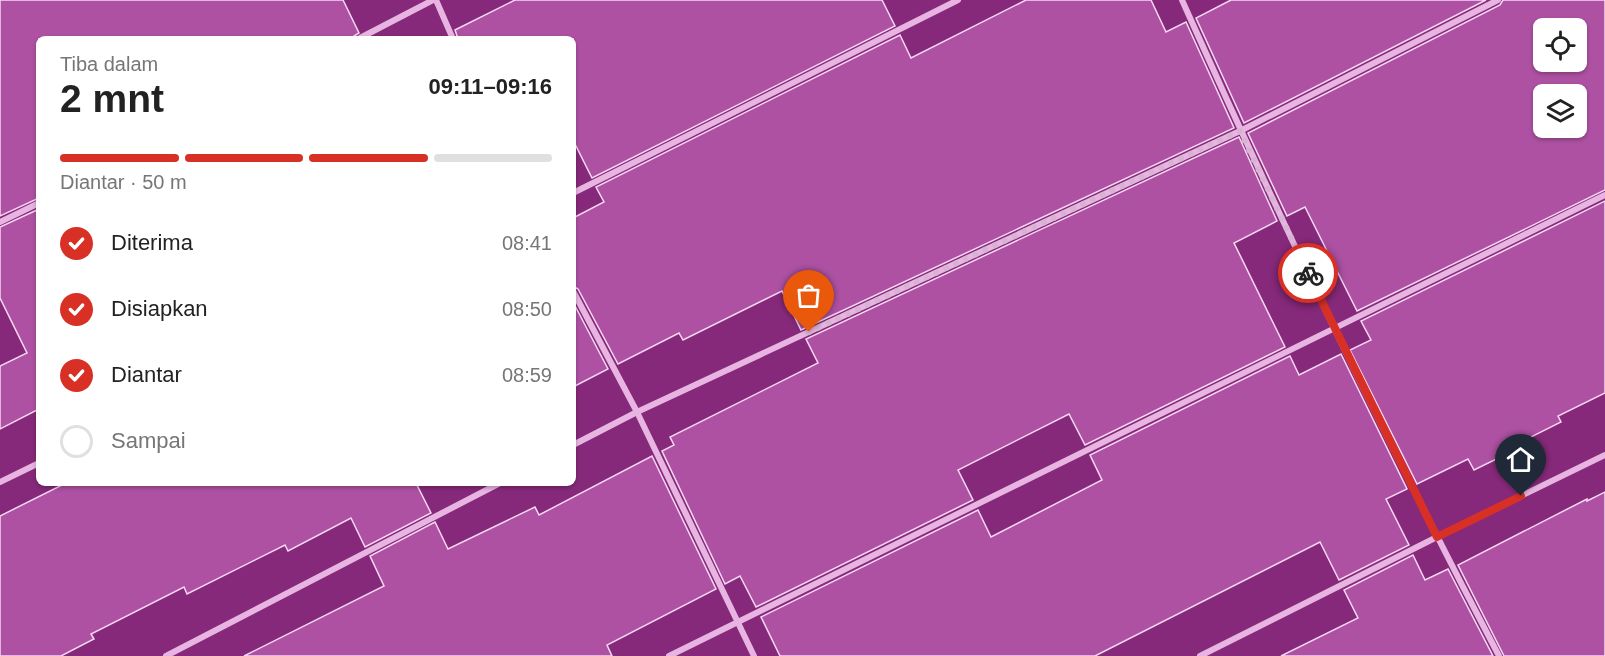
<!DOCTYPE html>
<html lang="id">
<head>
<meta charset="utf-8">
<style>
  body { margin:0; font-family:Arial,sans-serif; background:#f2f2f2; color:#222; height:100vh; display:flex; flex-direction:column; font-size:22px; white-space:nowrap }
  * { box-sizing:border-box; margin:0 }
  p { font-size:20px; color:#767676 }
  .icon { flex:none; width:33px; height:33px; fill:none; stroke:currentColor; stroke-width:2; stroke-linecap:round; stroke-linejoin:round }
  .map { position:relative; flex:1; overflow:hidden }
  .drawer { position:absolute; left:36px; top:36px; width:540px; height:450px; display:flex; flex-direction:column; background:#fff; border-radius:9px; box-shadow:0 2px 4px #0004 }
  .drawer>* { flex:none }
  .fabs { position:absolute; left:1533px; top:18px; display:grid; gap:12px }
  .fabs a { display:grid; place-items:center; width:54px; height:54px; border-radius:9px; background:#fff; box-shadow:0 2px 4px #0004; font-size:30px }
  .pin { position:absolute; display:grid; place-items:center; width:51px; height:51px; color:#fff; margin:-62px -26px; border-radius:50% 50% 50% 0; rotate:-45deg; box-shadow:0 0 6px #0007 }
  .pin .icon { rotate:45deg }
  .courier { position:absolute; display:grid; place-items:center; width:60px; height:60px; margin:-30px; border:4px solid #d93025; border-radius:50%; background:#fff; color:#222; box-shadow:0 2px 8px #0007 }
  .head em { font-style:normal; font-weight:700 }
  .head div { display:flex; flex-direction:column-reverse }
  .head { display:flex; align-items:center; justify-content:space-between; height:102px; padding:0 24px }
  h1 { font-size:39px; font-weight:700; line-height:45px }
  .bar { display:grid; grid-template-columns:repeat(4,1fr); gap:9px 6px; align-content:center; height:72px; padding:0 24px }
  .bar i { height:8px; border-radius:4px; background:#e0e0e0 }
  .bar .current { background:#d93025 }
  .bar p { grid-column:span 4 }
  ol { padding:0 24px; list-style:none }
  li { display:flex; align-items:center; gap:18px; height:66px }
  li p { margin-inline-start:auto }
  li .icon { padding:6px; border-radius:50%; background:#d93025; color:#fff; stroke-width:4 }
  li:last-child { color:#767676 }
  li i { width:33px; height:33px; border:3px solid #e0e0e0; border-radius:50% }
  .map>svg:first-child { display:block }
  .building { fill:#ae51a3; stroke:#f6d8f3; stroke-width:1.5; fill-rule:evenodd }
  .lines { fill:none; stroke-linecap:round; stroke-linejoin:round }
  .minor { stroke:#e8b5e2; stroke-width:6 }
  .done { stroke:#d5b4d0; stroke-width:6; stroke-dasharray:0 10.8 }
  .route { stroke:#d93025; stroke-width:8 }
</style>
</head>
<body>
<div class="map">
<svg width="1605" height="656" viewBox="0 0 1605 656">
  <rect width="100%" height="100%" fill="#87297a"/>
  <g class="building">
    <polygon points="0,0 343,0 359,33 354,36 353,39 39,39 39,198 0,216"/>
    <polygon points="515,0 882,0 895,26 592,178 573,140 573,39 458,39 455,30"/>
    <polygon points="1026,0 1151,0 1166,32 1186,22 1234,128 801,330 782,291 683,340 679,333 618,364 578,289 573,286 573,218 604,202 596,187 900,35 911,58"/>
    <polygon points="1231,0 1486,0 1244,123 1196,18"/>
    <path d="M1503 0H1605V190L1357 311 1305 207 1287 216 1248 133 1500 5ZM1544 28H1576V62H1544ZM1544 94H1576V128H1544Z"/>
    <polygon points="1239,137 1277,221 1234,243 1285,347 1085,445 1069,414 958,470 973,500 756,607 740,576 725,584 662,451 674,445 670,437 818,363 806,339"/>
    <polygon points="1605,201 1605,393 1558,416 1561,422 1515,445 1517,449 1474,470 1468,459 1417,484 1350,350 1371,340 1361,321"/>
    <polygon points="39,209 39,409 0,429 0,366 27,353 0,298 0,227"/>
    <polygon points="573,302 608,369 573,387"/>
    <polygon points="1341,354 1407,489 1386,499 1409,545 1339,580 1320,542 1095,656 780,656 761,617 978,510 991,537 1102,480 1090,455 1290,356 1299,375"/>
    <polygon points="652,456 716,589 607,645 612,656 244,656 384,586 370,556 435,522 448,549 535,507 539,515"/>
    <polygon points="66,483 421,483 417,485 431,513 365,547 351,518 288,551 285,545 187,594 184,587 91,634 94,639 61,656 0,656 0,516"/>
    <polygon points="1605,492 1605,656 1504,656 1458,565 1587,499 1587,501"/>
    <polygon points="1413,555 1425,580 1448,569 1493,656 1281,656 1358,618 1344,590"/>
  </g>
  <g class="lines">
    <g class="minor">
      <polyline points="436,0 453,39"/>
      <path d="M1182 0C1281 222 1386 441 1499 656"/>
      <polyline points="358,39 433,0"/>
      <polyline points="573,193 958,0"/>
      <polyline points="0,222 39,203"/>
      <polyline points="573,291 637,412 754,656"/>
      <polyline points="573,445 637,412 1240,131 1498,0"/>
      <polyline points="0,482 39,463"/>
      <polyline points="166,656 500,483"/>
      <polyline points="669,656 1605,195"/>
      <polyline points="1200,656 1437,537 1605,455"/>
    </g>
  </g>
  <g class="lines">
    <polyline class="done" points="809,332 1240,131 1308,273"/>
    <polyline class="route" points="1308,273 1437,537 1521,496"/>
  </g>
</svg>
<div class="fabs">
<a><svg class="icon" aria-label="locate" viewBox="0 0 24 24"><circle cx="12" cy="12" r="6"/><path d="M12 2v4M12 18v4M2 12h4M18 12h4"/></svg></a>
<a><svg class="icon" aria-label="layers" viewBox="0 0 24 24"><path d="M12 4l9 5-9 5-9-5zM3 14l9 5 9-5"/></svg></a>
</div>
<div class="pin" style="left:809px;top:332px;background:#ea580c"><svg class="icon" aria-label="bag" viewBox="0 0 24 24"><path d="M5 8h14l-1 12H6zM9 8a3 3 0 0 1 6 0"/></svg></div>
<div class="pin" style="left:1521px;top:496px;background:#1f2937"><svg class="icon" aria-label="home" viewBox="0 0 24 24"><path d="M3 11l9-7 9 7M6 9v11h12V9"/></svg></div>
<div class="courier" style="left:1308px;top:273px"><svg class="icon" aria-label="bike" viewBox="0 0 24 24"><circle cx="6" cy="16" r="4"/><circle cx="18" cy="16" r="4"/><path d="M6 16l4-8h5l3 8M10 8l3 8H6M13 5h3"/></svg></div>
<section class="drawer">
<div class="head"><div><h1>2 mnt</h1><p>Tiba dalam</p></div><em>09:11–09:16</em></div>
<div class="bar"><i class="current"></i><i class="current"></i><i class="current"></i><i></i><p>Diantar · 50 m</p></div>
<ol>
<li><svg class="icon" aria-label="check" viewBox="0 0 24 24"><path d="M5 12l5 5 9-10"/></svg>Diterima<p>08:41</p></li>
<li><svg class="icon" aria-label="check" viewBox="0 0 24 24"><path d="M5 12l5 5 9-10"/></svg>Disiapkan<p>08:50</p></li>
<li><svg class="icon" aria-label="check" viewBox="0 0 24 24"><path d="M5 12l5 5 9-10"/></svg>Diantar<p>08:59</p></li>
<li><i></i>Sampai</li>
</ol>
</section>
</div>
</body>
</html>
